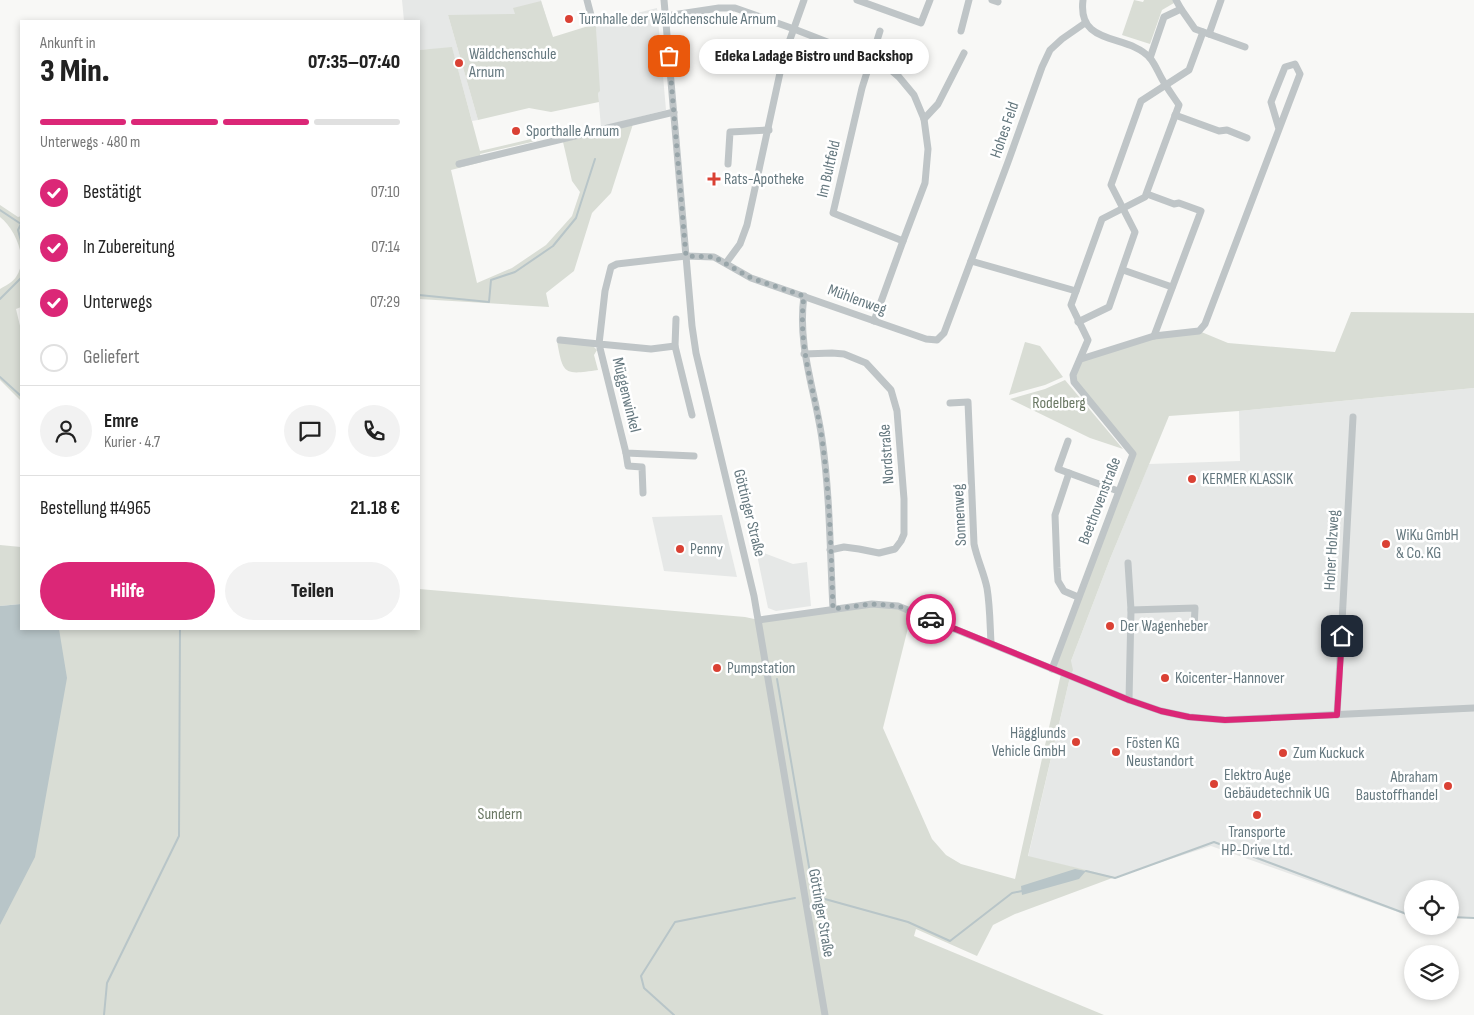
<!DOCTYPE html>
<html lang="de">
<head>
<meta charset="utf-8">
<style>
  body { margin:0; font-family:"Sofia Sans Condensed",sans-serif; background:#f2f2f2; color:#222; height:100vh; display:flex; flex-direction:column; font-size:19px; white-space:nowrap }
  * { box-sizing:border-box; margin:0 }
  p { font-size:16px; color:#767676 }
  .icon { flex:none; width:28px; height:28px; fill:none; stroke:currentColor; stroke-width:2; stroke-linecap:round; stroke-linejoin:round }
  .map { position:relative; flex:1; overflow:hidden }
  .side { position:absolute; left:20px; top:20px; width:400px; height:610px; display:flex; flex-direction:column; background:#fff; border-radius:0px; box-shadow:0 2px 8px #0003 }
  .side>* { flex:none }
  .buttons { position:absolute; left:1404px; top:880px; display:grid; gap:10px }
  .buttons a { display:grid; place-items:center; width:55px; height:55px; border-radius:50%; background:#fff; box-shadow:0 2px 8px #0003; font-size:25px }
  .pin { position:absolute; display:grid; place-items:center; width:42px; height:42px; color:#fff; margin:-21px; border-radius:10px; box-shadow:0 2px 8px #0006 }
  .courier { position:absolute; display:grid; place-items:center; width:50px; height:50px; margin:-25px; border:4px solid #db2777; border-radius:50%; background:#fff; color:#222; box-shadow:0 1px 6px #0007 }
  .bubble { position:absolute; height:35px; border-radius:18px; background:#fff; box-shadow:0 2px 8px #0003; font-size:16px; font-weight:800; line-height:35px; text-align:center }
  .overview em { font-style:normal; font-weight:800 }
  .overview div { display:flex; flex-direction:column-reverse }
  .overview { display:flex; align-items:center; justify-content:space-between; height:85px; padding:0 20px }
  h1 { font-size:32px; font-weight:800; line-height:38px }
  .bar { display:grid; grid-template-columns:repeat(4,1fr); gap:8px 5px; align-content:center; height:60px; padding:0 20px }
  .bar i { height:6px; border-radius:4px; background:#e0e0e0 }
  .bar .current { background:#db2777 }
  .bar p { grid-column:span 4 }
  .line { display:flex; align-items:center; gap:12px; padding:0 20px; border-top:1px solid #e0e0e0 }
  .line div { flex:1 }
  .round { display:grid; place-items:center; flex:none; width:52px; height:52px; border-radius:26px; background:#f2f2f2 }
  ol { padding:0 20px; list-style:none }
  li { display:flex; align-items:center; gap:15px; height:55px }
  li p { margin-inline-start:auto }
  li .icon { padding:5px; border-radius:50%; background:#db2777; color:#fff; stroke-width:4 }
  li:last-child { color:#767676 }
  li i { width:28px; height:28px; border:2px solid #e0e0e0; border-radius:50% }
  .cta { display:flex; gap:10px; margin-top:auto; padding:10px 20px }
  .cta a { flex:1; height:58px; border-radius:30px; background:#db2777; color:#fff; font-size:20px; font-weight:800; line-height:58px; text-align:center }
  .cta a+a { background:#f2f2f2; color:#222 }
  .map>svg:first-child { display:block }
  .built { fill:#e6e8e7 }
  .green { fill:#d9ddd5 }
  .water { fill:#b8c5c8 }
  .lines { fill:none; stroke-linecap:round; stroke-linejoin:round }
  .stream { stroke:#b8c5c8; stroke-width:2 }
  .minor { stroke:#bfc5c7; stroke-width:7 }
  .done { stroke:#98a5a9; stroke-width:5; stroke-dasharray:0 9 }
  .route { stroke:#db2777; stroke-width:6 }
  .poi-dot { fill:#da4134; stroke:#fff; stroke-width:2 }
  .labels { text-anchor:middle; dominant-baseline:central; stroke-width:5; stroke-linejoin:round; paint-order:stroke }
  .poi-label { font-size:16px; fill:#65787f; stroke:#fff; text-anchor:start }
  .street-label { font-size:16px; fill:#65787f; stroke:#fff }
  .park-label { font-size:16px; fill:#6a7864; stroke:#fff }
</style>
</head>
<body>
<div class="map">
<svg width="1474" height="1015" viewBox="0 0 1474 1015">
  <rect width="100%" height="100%" fill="#f8f8f6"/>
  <g class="built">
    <polygon points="402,0 541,0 546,17 448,15 478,120 472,121 452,48 419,50 419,21 404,21"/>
    <polygon points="657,8 666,110 601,127 598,93 596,27 598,23"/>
    <polygon points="1474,388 1474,918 1450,918 1450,889 1412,889 1412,917 1211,846 1115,877 1028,857 1070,677 1071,661 1110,559 1149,464 1240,461 1239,411"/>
    <polygon points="722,515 737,577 664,571 652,517"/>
    <polygon points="756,550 793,564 807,562 811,606 776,611 768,608"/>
  </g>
  <g class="green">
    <polygon points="1134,0 1143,2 1144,0 1173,0 1174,3 1162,10 1150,44 1122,35"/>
    <polygon points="541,1 553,37 598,23 596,27 600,91 598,93 599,102 551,112 529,108 478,120 448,15 515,14 513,8"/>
    <polygon points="452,47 480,151 535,138 536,141 480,154 482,162 451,170 477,283 512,268 546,245 572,216 580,192 572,181 563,142 633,124 611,193 592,213 574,271 546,293 549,307 419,299 419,50"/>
    <path d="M0 205 18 217 21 216V307L16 309 21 330V401L0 380V289C5 286 13 282 16 277 29 259 15 229 0 217Z"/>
    <polygon points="1351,312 1474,313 1474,388 1239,411 1169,416 1110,559 1071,661 1073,670 1070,677 1028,856 1115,877 1015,914 993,925 977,956 916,929 914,936 1104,1015 0,1015 0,817 59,629 419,629 419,589 745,617 759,620 872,604 912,612 883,728 932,839 946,855 961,864 1015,879 1061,674 1052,669 1133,454 1074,382 1081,359 1154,336 1199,331 1228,343 1335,352"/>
    <path d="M557 341 592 345 597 350 594 355 598 370C564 375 563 375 557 341Z"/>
    <polygon points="1025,342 1040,346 1063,377 1045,385 1009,395"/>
    <polygon points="1065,380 1123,449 1090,438 1010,399 1045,389"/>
    <polygon points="0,545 21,547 21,604 0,606"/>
  </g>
  <g class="water">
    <polygon points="21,604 21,629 59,629 67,678 35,857 0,925 0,606"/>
    <polygon points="1075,869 1086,871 1079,879 1022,895 1021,886"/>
  </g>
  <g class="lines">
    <g class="stream">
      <polyline points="0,210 21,224 18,230 21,241"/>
      <polyline points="419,295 489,302 491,280 515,272 553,246 576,218 595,159"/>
      <polyline points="0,299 21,278"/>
      <polyline points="0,377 21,396"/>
      <polyline points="777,679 814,896 908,922 950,941 1012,893 1022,891"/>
      <polyline points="1086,871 1115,878 1214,842 1412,916"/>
      <polyline points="1450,917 1474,918"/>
      <polyline points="104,1015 107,983 179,836 180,629"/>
      <polyline points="674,1015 644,988 641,976 675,922 795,898"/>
    </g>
    <g class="minor">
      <polyline points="587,0 593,23"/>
      <polyline points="664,0 692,326 696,353 754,596 825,1015"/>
      <polyline points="857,0 921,23 930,0"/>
      <polyline points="992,0 998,2"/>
      <polyline points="1176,0 1181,9"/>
      <polyline points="666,16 719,8 735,8 794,29 871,59 891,70 899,77 914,95 924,119 928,149 925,183 903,241"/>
      <polyline points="961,31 969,0"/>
      <polyline points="1209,34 1221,0"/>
      <polyline points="1150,58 1164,17 1181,9 1195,29 1245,47"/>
      <polyline points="734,64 783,59"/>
      <polyline points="1175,115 1219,131 1227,130 1247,138"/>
      <polyline points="924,119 938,104 964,53"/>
      <polyline points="459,164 674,112"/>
      <polyline points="728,164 730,132 769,130"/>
      <polyline points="1147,194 1174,204 1179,203 1201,211 1154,336"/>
      <polyline points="971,261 1076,291"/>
      <polyline points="726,263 740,244 747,225 783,59 804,0"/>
      <polyline points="1123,270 1172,287"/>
      <path d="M804 296C797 346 815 390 822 439 830 495 830 552 833 609"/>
      <polyline points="874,321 903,241 833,213 862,88 880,31"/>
      <polyline points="1078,322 1109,307 1135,232 1111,185 1141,101 1189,70 1203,32"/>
      <polyline points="560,340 599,344 626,453 694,456"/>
      <polyline points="675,346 676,319"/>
      <polyline points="804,354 832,353 844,354 866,363 891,390 897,411 904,499 904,534 901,541 895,549 879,553 859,549 844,547 830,550"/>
      <polyline points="1081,359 1154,336 1199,331 1205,324 1300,74 1295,64 1285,67 1271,102 1279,129"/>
      <path d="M950 403 968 402 974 544C977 559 984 573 987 588 990 606 990 625 991 643"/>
      <polyline points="692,415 675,346 651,349 599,344 605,291 611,267 617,264 686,256 714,257 751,278 926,339 937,340 944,333 1008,162 1042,67 1050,50 1062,39 1085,23"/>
      <polyline points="1068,441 1058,469 1069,473"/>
      <polyline points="626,453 628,466 642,467 643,493"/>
      <polyline points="1128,563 1131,610 1129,700"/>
      <polyline points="1078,597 1064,591 1058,581 1057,568 1055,515 1069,473 1118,491"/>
      <polyline points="1131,610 1195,608 1194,629"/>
      <polyline points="759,620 872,604 898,606 1129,700 1161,711 1189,717 1225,720 1474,708"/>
      <path d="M1052 669 1133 454 1074 382 1073 375 1088 340 1071 305 1102 219 1145 197 1179 105C1173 96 1167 88 1162 79 1158 72 1155 64 1150 58 1128 33 1077 47 1083 0"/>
      <polyline points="1337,715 1353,417"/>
    </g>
  </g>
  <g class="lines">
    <path class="done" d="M669 56 686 256 714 257 751 278 804 296C797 347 815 389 822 439 830 495 831 552 833 609L872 604 898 606 931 619"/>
    <polyline class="route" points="931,619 1129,700 1161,711 1189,717 1225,720 1337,715 1342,636"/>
  </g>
  <g class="poi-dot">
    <circle cx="569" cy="19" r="5"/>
    <circle cx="459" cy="63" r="5"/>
    <circle cx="516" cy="131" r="5"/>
    <path d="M711.5 171.5h5v5h5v5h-5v5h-5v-5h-5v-5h5z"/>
    <circle cx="1192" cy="479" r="5"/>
    <circle cx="1386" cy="544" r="5"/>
    <circle cx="680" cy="549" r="5"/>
    <circle cx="1110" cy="626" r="5"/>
    <circle cx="717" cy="668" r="5"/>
    <circle cx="1165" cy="678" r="5"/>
    <circle cx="1076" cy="742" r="5"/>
    <circle cx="1116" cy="752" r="5"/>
    <circle cx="1283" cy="753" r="5"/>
    <circle cx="1214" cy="784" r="5"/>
    <circle cx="1448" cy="786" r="5"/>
    <circle cx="1257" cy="815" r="5"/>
  </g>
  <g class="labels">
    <g class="poi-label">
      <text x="579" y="19">Turnhalle der Wäldchenschule Arnum</text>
      <text x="469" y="54">Wäldchenschule<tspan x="469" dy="18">Arnum</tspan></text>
      <text x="526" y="131">Sporthalle Arnum</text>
      <text x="724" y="179">Rats-Apotheke</text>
      <text x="1202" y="479">KERMER KLASSIK</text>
      <text x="1396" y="535">WiKu GmbH<tspan x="1396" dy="18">&amp; Co. KG</tspan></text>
      <text x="690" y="549">Penny</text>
      <text x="1120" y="626">Der Wagenheber</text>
      <text x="727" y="668">Pumpstation</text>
      <text x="1175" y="678">Koicenter-Hannover</text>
      <text x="1066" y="733" text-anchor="end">Hägglunds<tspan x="1066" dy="18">Vehicle GmbH</tspan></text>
      <text x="1126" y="743">Fösten KG<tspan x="1126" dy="18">Neustandort</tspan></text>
      <text x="1293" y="753">Zum Kuckuck</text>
      <text x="1224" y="775">Elektro Auge<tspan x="1224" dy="18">Gebäudetechnik UG</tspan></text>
      <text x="1438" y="777" text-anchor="end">Abraham<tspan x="1438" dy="18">Baustoffhandel</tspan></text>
      <text x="1257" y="832" text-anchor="middle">Transporte<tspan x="1257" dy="18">HP-Drive Ltd.</tspan></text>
    </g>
    <g class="street-label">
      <text transform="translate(1005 130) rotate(-71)">Hohes Feld</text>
      <text transform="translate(829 169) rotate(-77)">Im Bultfeld</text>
      <text transform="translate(857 300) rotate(20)">Mühlenweg</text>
      <text transform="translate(626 395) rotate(76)">Müggenwinkel</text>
      <text transform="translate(887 454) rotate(-94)">Nordstraße</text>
      <text transform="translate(1100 501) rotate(-69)">Beethovenstraße</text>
      <text transform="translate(749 513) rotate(76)">Göttinger Straße</text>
      <text transform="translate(960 515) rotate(-93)">Sonnenweg</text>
      <text transform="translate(1332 550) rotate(-87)">Hoher Holzweg</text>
      <text transform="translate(821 913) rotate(80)">Göttinger Straße</text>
    </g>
    <g class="park-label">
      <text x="1059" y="403">Rodelberg</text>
      <text x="500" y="814">Sundern</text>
    </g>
  </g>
</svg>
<div class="buttons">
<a><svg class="icon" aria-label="locate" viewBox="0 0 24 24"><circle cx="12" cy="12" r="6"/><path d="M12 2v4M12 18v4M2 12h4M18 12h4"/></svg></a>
<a><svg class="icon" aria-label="layers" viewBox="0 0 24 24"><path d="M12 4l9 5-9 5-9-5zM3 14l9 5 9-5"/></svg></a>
</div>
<div class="pin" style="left:669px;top:56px;background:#ea580c"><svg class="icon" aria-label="bag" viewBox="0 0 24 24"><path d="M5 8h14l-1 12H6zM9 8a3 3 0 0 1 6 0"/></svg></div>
<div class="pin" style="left:1342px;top:636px;background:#1f2937"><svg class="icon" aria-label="home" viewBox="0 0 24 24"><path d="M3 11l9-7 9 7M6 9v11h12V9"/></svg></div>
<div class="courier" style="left:931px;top:619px"><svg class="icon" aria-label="car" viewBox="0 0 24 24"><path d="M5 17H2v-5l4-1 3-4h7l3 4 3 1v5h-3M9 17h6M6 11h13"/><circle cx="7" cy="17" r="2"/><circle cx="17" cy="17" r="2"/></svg></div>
<div class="bubble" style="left:699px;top:39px;width:230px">Edeka Ladage Bistro und Backshop</div>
<section class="side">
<div class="overview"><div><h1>3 Min.</h1><p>Ankunft in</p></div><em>07:35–07:40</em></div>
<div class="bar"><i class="current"></i><i class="current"></i><i class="current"></i><i></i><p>Unterwegs · 480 m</p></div>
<ol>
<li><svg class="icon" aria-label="check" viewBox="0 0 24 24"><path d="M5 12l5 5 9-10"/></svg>Bestätigt<p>07:10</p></li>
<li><svg class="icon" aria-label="check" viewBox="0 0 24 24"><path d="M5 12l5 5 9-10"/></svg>In Zubereitung<p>07:14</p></li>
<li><svg class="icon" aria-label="check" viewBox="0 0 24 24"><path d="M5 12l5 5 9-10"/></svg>Unterwegs<p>07:29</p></li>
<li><i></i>Geliefert</li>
</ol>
<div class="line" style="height:90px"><a class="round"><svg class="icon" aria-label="person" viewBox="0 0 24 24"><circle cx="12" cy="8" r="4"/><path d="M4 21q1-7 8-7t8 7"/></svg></a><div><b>Emre</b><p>Kurier · 4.7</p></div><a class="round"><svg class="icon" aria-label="chat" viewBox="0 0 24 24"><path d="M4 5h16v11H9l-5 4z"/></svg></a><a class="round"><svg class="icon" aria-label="phone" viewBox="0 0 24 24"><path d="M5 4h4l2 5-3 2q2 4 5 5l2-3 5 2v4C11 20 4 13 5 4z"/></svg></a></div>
<div class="line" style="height:65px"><div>Bestellung #4965</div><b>21.18 €</b></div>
<div class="cta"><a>Hilfe</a><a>Teilen</a></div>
</section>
</div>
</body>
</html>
